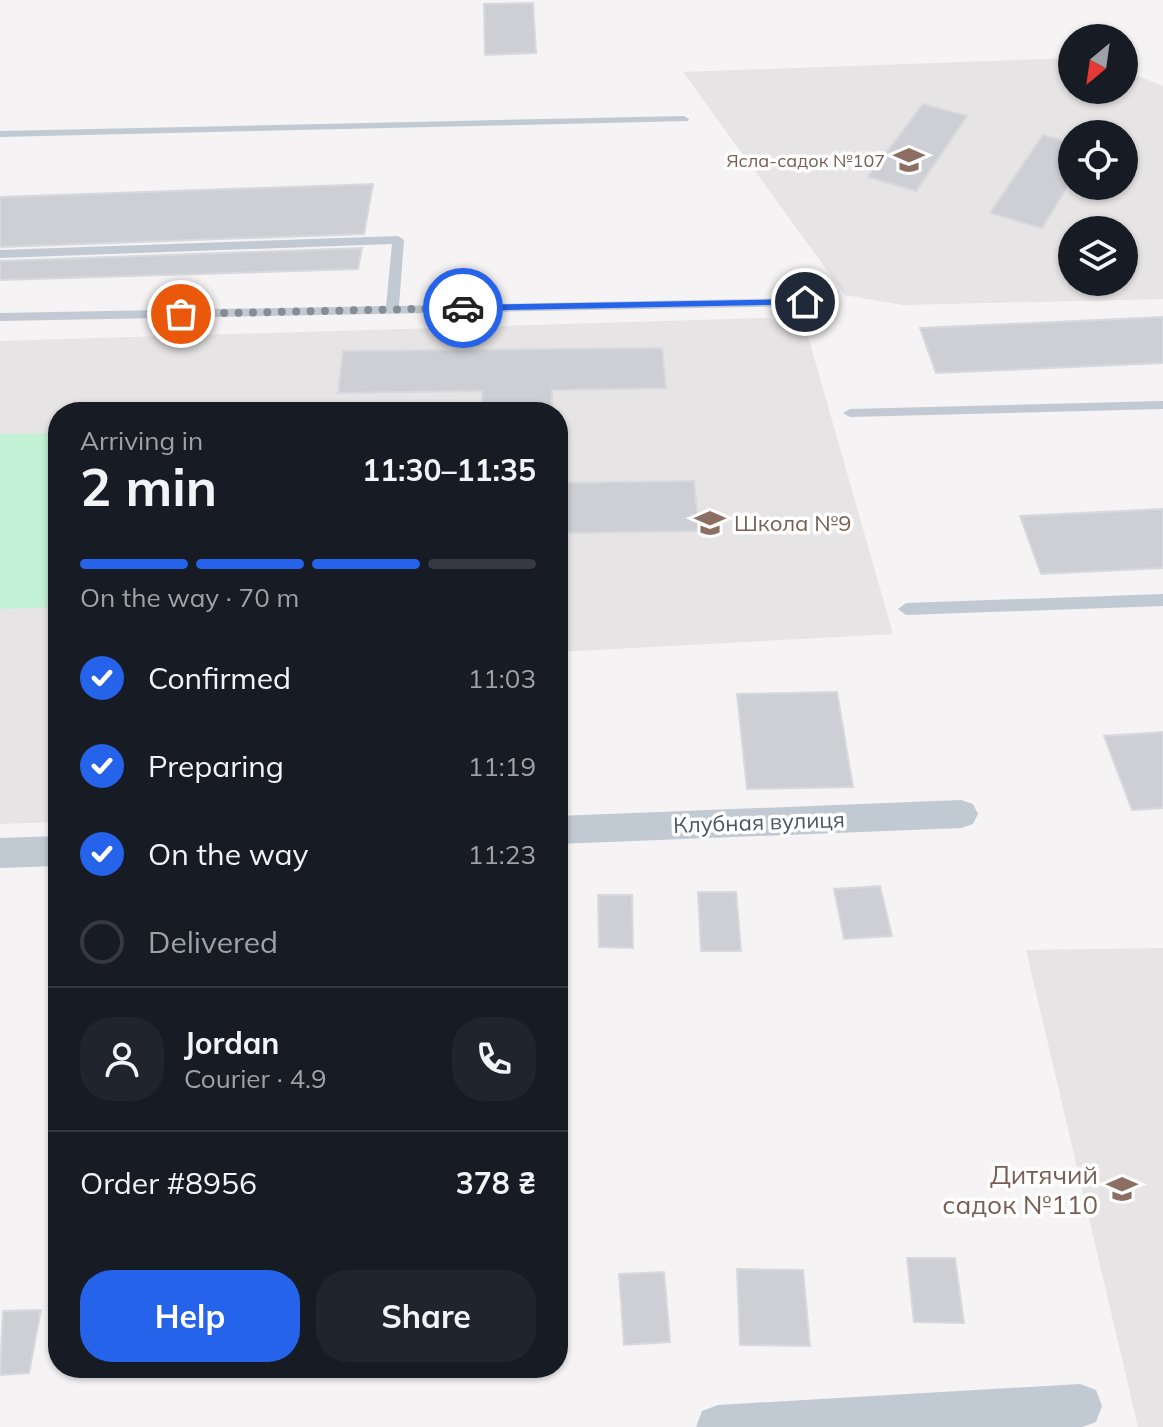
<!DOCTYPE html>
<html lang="en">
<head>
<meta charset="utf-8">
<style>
  body { margin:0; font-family:Mulish,sans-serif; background:#20242c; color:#f1f3f6; height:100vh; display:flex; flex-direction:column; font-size:30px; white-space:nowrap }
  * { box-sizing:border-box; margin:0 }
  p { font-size:26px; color:#9ea1a6 }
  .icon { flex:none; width:44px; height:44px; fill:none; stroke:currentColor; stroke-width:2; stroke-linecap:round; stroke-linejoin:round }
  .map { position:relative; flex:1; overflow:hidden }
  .drawer { position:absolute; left:48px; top:402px; width:520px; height:976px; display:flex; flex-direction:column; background:#171b24; border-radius:32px; box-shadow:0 2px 6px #0004 }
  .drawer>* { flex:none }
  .needle { width:52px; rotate:209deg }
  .buttons { position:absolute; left:1058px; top:24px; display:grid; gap:16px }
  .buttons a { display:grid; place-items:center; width:80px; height:80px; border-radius:50%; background:#171b24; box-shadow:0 2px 6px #0004; font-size:40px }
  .pin { position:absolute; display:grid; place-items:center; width:68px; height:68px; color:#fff; margin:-34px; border:4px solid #fff; border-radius:50%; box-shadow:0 2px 8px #0007 }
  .courier { position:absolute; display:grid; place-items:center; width:80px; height:80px; margin:-40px; border:6px solid #2563eb; border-radius:50%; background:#fff; color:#222; box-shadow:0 2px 10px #0007 }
  .summary em { font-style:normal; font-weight:700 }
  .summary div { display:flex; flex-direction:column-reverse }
  .summary { display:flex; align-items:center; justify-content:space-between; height:136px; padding:0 32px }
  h1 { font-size:52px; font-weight:700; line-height:60px }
  .bar { display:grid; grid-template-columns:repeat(4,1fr); gap:12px 8px; align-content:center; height:96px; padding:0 32px }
  .bar i { height:10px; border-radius:6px; background:#363941 }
  .bar .on { background:#2563eb }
  .bar p { grid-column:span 4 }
  .line { display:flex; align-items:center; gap:20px; padding:0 32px; border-top:2px solid #363941 }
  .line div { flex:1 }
  .round { display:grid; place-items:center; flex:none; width:84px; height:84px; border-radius:32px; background:#20242c }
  ol { padding:0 32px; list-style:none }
  li { display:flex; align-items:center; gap:24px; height:88px }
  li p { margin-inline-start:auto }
  li .icon { padding:8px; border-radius:50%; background:#2563eb; color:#fff; stroke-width:4 }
  li:last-child { color:#9ea1a6 }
  li i { width:44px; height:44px; border:4px solid #363941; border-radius:50% }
  .cta { display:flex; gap:16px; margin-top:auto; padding:16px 32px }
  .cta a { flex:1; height:92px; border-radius:32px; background:#2563eb; color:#fff; font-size:32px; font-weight:700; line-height:92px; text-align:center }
  .cta a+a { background:#20242c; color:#f1f3f6 }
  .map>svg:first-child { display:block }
  .education { fill:#e6e4e5; fill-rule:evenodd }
  .green { fill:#c3f1d5 }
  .building { fill:#cdcfd5; stroke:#d7d9de; stroke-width:2 }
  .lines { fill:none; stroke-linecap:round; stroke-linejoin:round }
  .service { fill:#c1cad2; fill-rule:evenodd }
  .minor { fill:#c1cad2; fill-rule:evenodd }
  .route { fill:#2563eb }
  .done { stroke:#868d94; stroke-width:8; stroke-dasharray:0 14.4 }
  .labels { text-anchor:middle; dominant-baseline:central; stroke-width:7; stroke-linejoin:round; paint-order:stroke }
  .far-education-label { font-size:18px; fill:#785e54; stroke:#fff; text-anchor:end }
  .education-label { font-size:22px; fill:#785e54; stroke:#fff; text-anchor:start }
  .street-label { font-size:22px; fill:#4a5661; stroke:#fff }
  .near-education-label { font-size:26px; fill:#785e54; stroke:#fff; text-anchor:end }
</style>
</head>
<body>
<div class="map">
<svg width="1163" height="1427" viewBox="0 0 1163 1427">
  <rect width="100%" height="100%" fill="#f5f3f3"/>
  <g class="education">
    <path d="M1072 58V90H1124V70L1163 86V299L902 305 845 295 683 72ZM1072 134H1124V186H1072ZM1072 230H1124V282H1072Z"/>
    <polygon points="768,318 808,336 893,634 558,652 558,412 58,412 58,822 0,824 0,341"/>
    <polygon points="1163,948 1163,1427 1138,1427 1026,950"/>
  </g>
  <polygon class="green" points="58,433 58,607 0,609 0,434"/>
  <g class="building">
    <polygon points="533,3 536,53 485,55 484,4"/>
    <polygon points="923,104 967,116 916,191 868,177"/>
    <polygon points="1043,135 1072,143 1072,179 1042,228 990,213"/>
    <polygon points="373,184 364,234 0,247 0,197"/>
    <polygon points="362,248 358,269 0,280 0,261"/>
    <polygon points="1163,317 1163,363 936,373 920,328"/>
    <polygon points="662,348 666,388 552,390 552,412 482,412 482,391 338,393 343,351"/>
    <polygon points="694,481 699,531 558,533 558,483"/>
    <polygon points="1163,509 1163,568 1041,574 1020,516"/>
    <polygon points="837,692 853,787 747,789 737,694"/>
    <polygon points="1163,732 1163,808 1132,810 1104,736"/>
    <polygon points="880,886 892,936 844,939 834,889"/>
    <polygon points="698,892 736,892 741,951 701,951"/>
    <polygon points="598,895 632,895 633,948 599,947"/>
    <polygon points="907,1258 955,1258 964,1323 914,1322"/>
    <polygon points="737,1269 803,1270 810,1346 740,1345"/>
    <polygon points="664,1272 670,1342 624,1345 619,1274"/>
    <polygon points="41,1310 29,1373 0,1375 3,1311"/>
  </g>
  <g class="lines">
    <g class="service">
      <polygon points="684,116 689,119 688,121 0,137 0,131"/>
      <polygon points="398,236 404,240 399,306 805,298 811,302 805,306 0,321 0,313 386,306 392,244 0,258 0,250"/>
      <polygon points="1163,401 1163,409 850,417 843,413 850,409"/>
      <polygon points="1163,594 1163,606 906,615 898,609 906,603"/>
    </g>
    <g class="minor">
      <polygon points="961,800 973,804 978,814 973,824 961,828 558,844 558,816"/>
      <polygon points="58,836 58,866 0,868 0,838"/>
      <polygon points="1080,1384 1096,1390 1102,1406 1096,1422 1082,1427 696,1427 702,1411 718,1405"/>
    </g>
  </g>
  <polygon class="route" points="805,299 810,302 809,304 463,311 458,308 463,305"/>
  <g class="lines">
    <polyline class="done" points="181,314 463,308"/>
  </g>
  <defs>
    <g id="school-bare" transform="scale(2.4)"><path d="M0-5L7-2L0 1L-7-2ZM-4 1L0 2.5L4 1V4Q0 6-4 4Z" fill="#8d6e63" stroke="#fff" stroke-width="2.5" paint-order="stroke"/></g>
  </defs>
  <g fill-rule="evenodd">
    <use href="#school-bare" x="909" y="160"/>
    <use href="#school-bare" x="710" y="523"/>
    <use href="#school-bare" x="1122" y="1189"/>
  </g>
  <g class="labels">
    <g class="far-education-label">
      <text x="885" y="160">Ясла-садок №107</text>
    </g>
    <g class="education-label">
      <text x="734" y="523">Школа №9</text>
    </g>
    <g class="street-label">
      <text transform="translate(759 822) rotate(-2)">Клубная вулиця</text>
    </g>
    <g class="near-education-label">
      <text x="1098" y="1174">Дитячий<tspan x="1098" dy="30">садок №110</tspan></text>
    </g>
  </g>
</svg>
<div class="buttons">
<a><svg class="needle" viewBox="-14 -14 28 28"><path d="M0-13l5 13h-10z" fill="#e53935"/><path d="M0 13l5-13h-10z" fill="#9ea1a6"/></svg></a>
<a><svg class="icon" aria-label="locate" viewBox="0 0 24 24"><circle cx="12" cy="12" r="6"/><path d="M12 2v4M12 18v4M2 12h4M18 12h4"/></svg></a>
<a><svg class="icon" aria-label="layers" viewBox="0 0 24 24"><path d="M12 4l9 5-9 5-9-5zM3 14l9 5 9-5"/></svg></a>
</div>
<div class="pin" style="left:181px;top:314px;background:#ea580c"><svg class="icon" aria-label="bag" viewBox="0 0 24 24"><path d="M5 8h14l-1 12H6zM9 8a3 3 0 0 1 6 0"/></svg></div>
<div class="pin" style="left:805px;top:302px;background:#1f2937"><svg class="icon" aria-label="home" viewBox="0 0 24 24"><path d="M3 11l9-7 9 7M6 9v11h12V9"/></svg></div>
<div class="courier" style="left:463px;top:308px"><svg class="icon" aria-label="car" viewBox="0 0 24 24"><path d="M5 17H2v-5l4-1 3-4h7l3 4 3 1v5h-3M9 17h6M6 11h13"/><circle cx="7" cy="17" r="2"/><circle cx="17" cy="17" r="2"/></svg></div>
<section class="drawer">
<div class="summary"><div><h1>2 min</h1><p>Arriving in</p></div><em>11:30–11:35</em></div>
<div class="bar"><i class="on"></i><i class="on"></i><i class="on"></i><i></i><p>On the way · 70 m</p></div>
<ol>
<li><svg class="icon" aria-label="check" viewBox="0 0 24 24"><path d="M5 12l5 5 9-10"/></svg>Confirmed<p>11:03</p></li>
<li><svg class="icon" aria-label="check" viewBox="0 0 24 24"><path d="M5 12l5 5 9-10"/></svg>Preparing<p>11:19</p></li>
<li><svg class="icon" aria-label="check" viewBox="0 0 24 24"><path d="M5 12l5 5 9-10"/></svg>On the way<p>11:23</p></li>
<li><i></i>Delivered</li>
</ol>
<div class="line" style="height:144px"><a class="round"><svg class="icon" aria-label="person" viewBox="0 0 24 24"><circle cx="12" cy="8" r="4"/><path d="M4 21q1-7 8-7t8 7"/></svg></a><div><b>Jordan</b><p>Courier · 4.9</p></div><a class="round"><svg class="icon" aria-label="phone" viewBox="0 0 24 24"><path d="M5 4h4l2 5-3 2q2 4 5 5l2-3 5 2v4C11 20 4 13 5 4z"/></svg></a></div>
<div class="line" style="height:104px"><div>Order #8956</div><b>378 ₴</b></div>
<div class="cta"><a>Help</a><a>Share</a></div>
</section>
</div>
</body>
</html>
